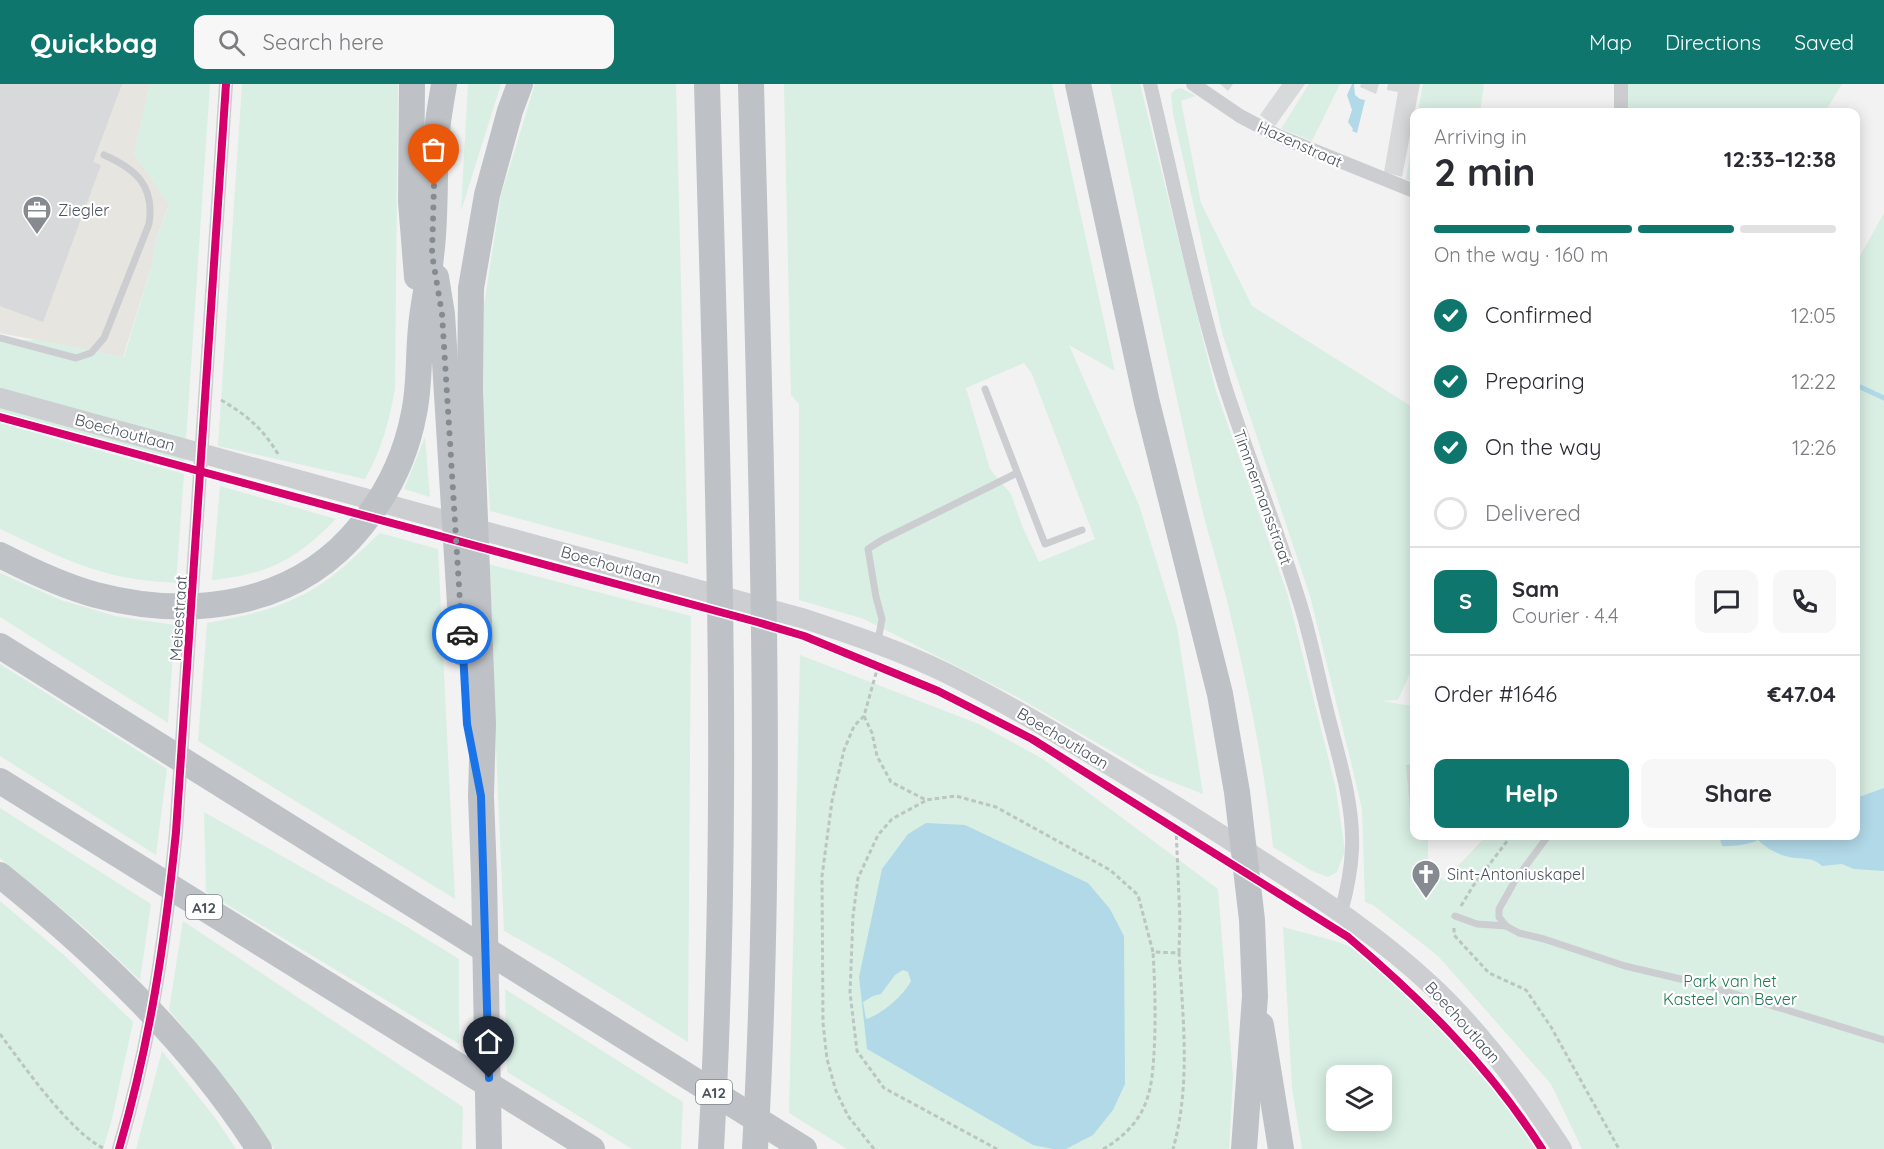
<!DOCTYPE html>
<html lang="en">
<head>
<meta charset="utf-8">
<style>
  body { margin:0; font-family:Quicksand,sans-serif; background:#f7f7f7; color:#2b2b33; height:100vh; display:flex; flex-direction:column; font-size:22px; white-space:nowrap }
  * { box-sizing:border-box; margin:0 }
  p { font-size:20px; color:#7c7c81 }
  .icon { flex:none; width:33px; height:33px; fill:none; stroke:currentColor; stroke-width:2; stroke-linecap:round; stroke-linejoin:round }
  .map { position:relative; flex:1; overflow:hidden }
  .side { position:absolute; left:1410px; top:24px; width:450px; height:732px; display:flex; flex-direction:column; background:#fff; border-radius:12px; box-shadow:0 3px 15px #0003 }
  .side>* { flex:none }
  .tools { position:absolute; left:1326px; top:981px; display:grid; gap:12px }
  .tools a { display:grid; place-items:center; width:66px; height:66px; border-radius:12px; background:#fff; box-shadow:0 3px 15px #0003; font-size:30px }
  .pin { position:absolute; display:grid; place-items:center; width:51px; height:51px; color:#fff; margin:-62px -26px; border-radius:50% 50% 50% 0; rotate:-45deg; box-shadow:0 0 6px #0007 }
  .pin .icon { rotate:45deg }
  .courier { position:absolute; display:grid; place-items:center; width:60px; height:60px; margin:-30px; border:4px solid #1a73e8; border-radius:50%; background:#fff; color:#222; box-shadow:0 2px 8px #0007 }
  .summary em { font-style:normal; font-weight:700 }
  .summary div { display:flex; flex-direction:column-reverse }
  .summary { display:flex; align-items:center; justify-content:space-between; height:102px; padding:0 24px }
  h1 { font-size:39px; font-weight:700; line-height:45px }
  .bar { display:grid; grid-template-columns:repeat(4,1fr); gap:9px 6px; align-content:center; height:72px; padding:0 24px }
  .bar i { height:8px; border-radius:4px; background:#e1e1e2 }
  .bar .on { background:#0f766e }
  .bar p { grid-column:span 4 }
  .line { display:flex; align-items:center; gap:15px; padding:0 24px; border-top:2px solid #e1e1e2 }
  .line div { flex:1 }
  .round { display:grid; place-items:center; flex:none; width:63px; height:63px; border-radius:12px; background:#f7f7f7 }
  ol { padding:0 24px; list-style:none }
  li { display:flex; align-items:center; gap:18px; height:66px }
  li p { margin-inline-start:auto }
  li .icon { padding:6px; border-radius:50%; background:#0f766e; color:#fff; stroke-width:4 }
  li:last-child { color:#7c7c81 }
  li i { width:33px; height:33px; border:3px solid #e1e1e2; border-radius:50% }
  .cta { display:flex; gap:12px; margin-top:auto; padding:12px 24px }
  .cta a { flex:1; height:69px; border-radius:12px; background:#0f766e; color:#fff; font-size:24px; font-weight:700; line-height:69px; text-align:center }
  .cta a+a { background:#f7f7f7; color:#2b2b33 }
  header { display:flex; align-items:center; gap:36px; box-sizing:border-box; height:84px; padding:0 30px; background:#0f766e; color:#fff }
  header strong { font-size:28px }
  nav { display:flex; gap:33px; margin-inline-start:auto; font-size:21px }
  .search { width:420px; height:54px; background:#f7f7f7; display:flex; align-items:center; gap:15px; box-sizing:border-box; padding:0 21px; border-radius:12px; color:#7c7c81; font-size:22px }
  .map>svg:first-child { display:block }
  .commercial { fill:#e6e5e0 }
  .green { fill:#d9efe3; fill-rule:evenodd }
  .water { fill:#b2d9e8; fill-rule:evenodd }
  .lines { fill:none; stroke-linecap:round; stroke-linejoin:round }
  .stream { stroke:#b2d9e8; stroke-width:5 }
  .building { fill:#d8d9db }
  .path { stroke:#bbc5c2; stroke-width:3; stroke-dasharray:4.5 3; stroke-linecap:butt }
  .service { stroke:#cccdd0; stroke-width:7 }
  .minor { stroke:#cccdd0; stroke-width:14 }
  .secondary { stroke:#cdced1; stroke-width:20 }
  .motorway { stroke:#bec2c6; stroke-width:26 }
  .cycleway-casing { stroke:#fff; stroke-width:11 }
  .cycleway { stroke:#d6006c; stroke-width:8 }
  .done { stroke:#858b91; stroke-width:6; stroke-dasharray:0 10.8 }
  .route { stroke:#1a73e8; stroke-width:8 }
  .labels { text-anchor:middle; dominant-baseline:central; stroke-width:4.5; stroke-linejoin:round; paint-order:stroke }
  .shield { fill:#fff; stroke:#81878e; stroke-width:1.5 }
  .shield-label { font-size:15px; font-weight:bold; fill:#4b535d }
  .street-label { font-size:16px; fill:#4b535d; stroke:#fff }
  .poi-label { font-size:16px; fill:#4b535d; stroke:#fff; text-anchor:start }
  .park-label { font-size:16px; fill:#217954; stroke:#fff }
</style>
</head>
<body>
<header>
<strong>Quickbag</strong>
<div class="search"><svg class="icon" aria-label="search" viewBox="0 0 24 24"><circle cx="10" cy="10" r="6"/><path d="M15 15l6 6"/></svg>Search here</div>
<nav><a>Map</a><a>Directions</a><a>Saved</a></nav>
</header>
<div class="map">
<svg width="1884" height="1065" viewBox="0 0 1884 1065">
  <rect width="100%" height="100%" fill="#f2f2f2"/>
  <polygon class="commercial" points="0,0 150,0 134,69 169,121 156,155 153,177 123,273 0,249"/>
  <g class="green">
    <polygon points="150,0 210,0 186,356 0,304 0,256 36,256 124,273 153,177 156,155 169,122 134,69"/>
    <path d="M242 0H398L395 304C389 339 382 364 365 395L218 362Z"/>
    <polygon points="468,0 501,0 461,127"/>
    <polygon points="535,0 676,0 688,480 490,427 483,320 484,221 501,111"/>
    <path d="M784 0H1052L1115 287 1069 261 1139 421 1177 543 1203 710 1149 689 1019 614 864 535 799 516V320L791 311ZM1024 279 1032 290 1095 455 1039 478 1023 444 1011 410 990 385 966 304Z"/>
    <path d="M1110 0H1140L1215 304 1288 512 1336 705 1345 767 1337 788 1328 793 1312 787 1273 763C1264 677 1246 593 1225 509 1218 480 1208 451 1201 421 1168 281 1140 140 1110 0Z"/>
    <polygon points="1309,0 1340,0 1312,57 1281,45"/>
    <polygon points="1423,0 1484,0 1480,28 1418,28"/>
    <polygon points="1628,0 1842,0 1825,28 1628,28"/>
    <polygon points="1181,4 1196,12 1181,17 1201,119 1252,222 1414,324 1414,581 1398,616 1381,617 1414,622 1414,752 1430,752 1428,756 1428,778 1444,797 1486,752 1856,752 1856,179 1884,129 1884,1065 1582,1065 1551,1000 1438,872 1373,821 1365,818 1362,725 1350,674 1310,512 1223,252 1173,30 1171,10 1176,5"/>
    <polygon points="1414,47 1414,98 1406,95"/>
    <polygon points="0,324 185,374 185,381 0,330"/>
    <path d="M0 339 184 390 176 499C162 498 148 497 135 495 87 488 43 465 0 445Z"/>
    <polygon points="425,353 430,413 404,405"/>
    <path d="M220 402 336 435C295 476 270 490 212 496Z"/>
    <path d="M380 449 438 465 455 815 198 657 207 539C239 533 271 527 300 512 331 498 355 472 380 449Z"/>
    <polygon points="488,480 691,532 688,958 556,876 504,847"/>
    <polygon points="0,489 61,516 115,532 175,541 168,639 0,533"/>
    <polygon points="800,571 979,640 1043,675 1218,805 1233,993 1229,1065 847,1065 789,1029"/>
    <polygon points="0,580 167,685 156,771 0,672"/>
    <polygon points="0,724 151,820 140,896 86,845 0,774"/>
    <polygon points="204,728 404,841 459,875 459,960 206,808"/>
    <polygon points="0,817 65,872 133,938 112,1035 103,1065 0,1065"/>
    <polygon points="183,837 463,1023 462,1065 274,1065 236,1008 169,926"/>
    <path d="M1283 843C1306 850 1331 854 1353 864 1366 869 1388 892 1399 902 1451 951 1498 1004 1538 1065H1302L1292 1004ZM1336 992H1382V1036H1336Z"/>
    <polygon points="505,905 683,1018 681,1065 632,1065 507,988"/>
    <polygon points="162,967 216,1035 236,1065 136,1065"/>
  </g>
  <g class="water">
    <polygon points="1352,0 1354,0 1355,11 1360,15 1365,16 1357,49 1352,47 1353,45 1348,38 1352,26 1347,11"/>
    <path d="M1884 704V787L1854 785 1842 780 1822 782C1812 772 1801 776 1789 773 1777 770 1767 765 1758 756 1752 760 1730 763 1722 762L1719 752H1856V714Z"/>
    <path d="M926 739 965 741 1088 799 1110 825 1124 852 1125 1000 1113 1026 1093 1051 1066 1065H1053L1033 1061 867 965 859 893 882 785 908 750ZM903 886 908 888 911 897C903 912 881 931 866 935L863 918 873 912 881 910 895 891Z"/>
  </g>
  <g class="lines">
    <polyline class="stream" points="1856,301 1884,314"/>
  </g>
  <g class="building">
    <polygon points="0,0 122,0 93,78 101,81 43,238 0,222"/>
    <polygon points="1220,0 1233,0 1228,7"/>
    <polygon points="1282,0 1305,0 1275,42 1260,31"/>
    <polygon points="1361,0 1379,0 1376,10 1360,3"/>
    <polygon points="1388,0 1420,0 1402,93 1384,88 1398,8 1387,6"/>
    <polygon points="1414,680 1414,737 1411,737 1406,681"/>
  </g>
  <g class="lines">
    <g class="path">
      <path d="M221 316C247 331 263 345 278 370"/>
      <path d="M864 632 872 649 877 672 891 698 926 716 956 712 996 723 1110 786 1138 811 1153 868 1179 869C1183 934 1191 1001 1173 1065"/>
      <polyline points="925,717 892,735 878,751 858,794 853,832 850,909 857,967 884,1004 997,1065"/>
      <polyline points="1176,744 1180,836 1179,869"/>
      <polyline points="1461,822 1473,802 1511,752"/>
      <polyline points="1454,844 1454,851 1489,889 1526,906 1551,943 1619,1065"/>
      <path d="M0 950C23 981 70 1048 103 1064"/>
      <polyline points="874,1065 848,1032 836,1007 827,975 823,939 822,792 832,717 844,666 854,642 864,632 878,582"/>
      <path d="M1103 1065C1123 1054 1140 1037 1147 1015 1152 1001 1153 984 1154 969 1156 936 1155 902 1153 868"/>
    </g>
    <g class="service">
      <path d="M0 254 76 274 91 269 104 254 149 140C155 102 136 85 104 71"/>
      <polyline points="985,305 1045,460 1082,446"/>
      <polyline points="878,557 882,535 876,513 868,465 882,456 1017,389"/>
      <polyline points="1548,752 1516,795 1499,825 1499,833 1506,842 1519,849 1544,855 1625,882 1702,900 1884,956"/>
      <polyline points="1455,832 1477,840 1506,842"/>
    </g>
    <g class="minor">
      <path d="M1150 0C1174 100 1194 201 1224 299 1247 371 1276 441 1298 513 1310 549 1317 587 1326 623 1337 669 1354 717 1352 765 1351 787 1347 807 1341 828"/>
      <polyline points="1193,0 1240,32 1278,52 1414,107"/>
      <polyline points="1621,0 1621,28"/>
      <path d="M119 1065C150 959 165 858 176 748L226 0"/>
    </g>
    <path class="secondary" d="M0 314 805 535C853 551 901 567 946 589 1018 625 1086 667 1155 709 1195 734 1235 759 1274 785 1331 821 1384 857 1433 903 1483 950 1525 1008 1562 1065"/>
    <g class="motorway">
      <polyline points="412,0 411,118 417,193"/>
      <path d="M707 0C717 355 731 710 711 1065"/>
      <path d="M751 0C760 355 775 711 755 1065"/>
      <polyline points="1078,0 1147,319 1220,610 1237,708 1252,836 1255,912 1244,1065"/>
      <polyline points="436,193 442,230 463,569"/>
      <path d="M0 471C31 487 63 502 96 511 192 536 296 523 361 442 388 409 406 372 414 329 420 301 418 272 421 243 423 219 429 196 431 172 436 134 434 96 436 58 437 39 441 19 444 0"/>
      <polyline points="0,562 804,1065"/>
      <polyline points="0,697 592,1065"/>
      <path d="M0 791C98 870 191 958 259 1065"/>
      <polyline points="1261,941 1281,1065"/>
      <polyline points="489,1065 484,792 481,712 483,640 470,308 471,204 487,111 510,27 520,0"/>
    </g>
    <g class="cycleway-casing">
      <g id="cycleway">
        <path d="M0 333 757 538 804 552 938 607 1032 655 1348 853C1422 916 1490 983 1542 1065"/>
        <path d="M119 1065C150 959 165 858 176 748L226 0"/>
      </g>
    </g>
    <use href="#cycleway" class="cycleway"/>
  </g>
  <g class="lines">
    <polyline class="done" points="434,102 432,170 442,230 462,550"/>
    <polyline class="route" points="462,550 467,640 481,712 489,994"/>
  </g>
  <defs>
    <g id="office-pin" transform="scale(1.5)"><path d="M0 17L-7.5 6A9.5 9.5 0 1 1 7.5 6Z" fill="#858b91" stroke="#fff"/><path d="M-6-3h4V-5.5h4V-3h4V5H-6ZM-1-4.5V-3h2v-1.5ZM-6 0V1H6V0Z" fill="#fff"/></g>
    <g id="church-pin" transform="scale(1.5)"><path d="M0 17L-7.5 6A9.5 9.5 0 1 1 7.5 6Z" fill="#858b91" stroke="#fff"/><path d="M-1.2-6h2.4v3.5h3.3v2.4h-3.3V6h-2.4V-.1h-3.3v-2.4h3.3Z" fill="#fff"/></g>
  </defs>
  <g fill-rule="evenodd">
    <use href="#office-pin" x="37" y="126"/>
    <use href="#church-pin" x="1426" y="790"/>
  </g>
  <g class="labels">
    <g class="shield">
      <rect x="186" y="811" width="36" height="24" rx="4.5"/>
      <rect x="696" y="996" width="36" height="24" rx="4.5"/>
    </g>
    <g class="shield-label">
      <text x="204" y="823">A12</text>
      <text x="714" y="1008">A12</text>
    </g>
    <g class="street-label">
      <text transform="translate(1300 60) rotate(24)">Hazenstraat</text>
      <text transform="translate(125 348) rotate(15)">Boechoutlaan</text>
      <text transform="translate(1263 413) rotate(70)">Timmermansstraat</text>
      <text transform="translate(611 481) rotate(16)">Boechoutlaan</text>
      <text transform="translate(178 534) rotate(-86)">Meisestraat</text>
      <text transform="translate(1063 654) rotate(31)">Boechoutlaan</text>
      <text transform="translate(1463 938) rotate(48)">Boechoutlaan</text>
    </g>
    <g class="poi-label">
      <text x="58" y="126">Ziegler</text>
      <text x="1447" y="790">Sint-Antoniuskapel</text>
    </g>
    <g class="park-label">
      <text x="1730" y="897">Park van het<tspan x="1730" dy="18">Kasteel van Bever</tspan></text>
    </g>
  </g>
</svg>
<div class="tools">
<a><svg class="icon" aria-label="layers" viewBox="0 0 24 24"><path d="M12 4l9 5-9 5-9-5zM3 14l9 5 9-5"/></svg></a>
</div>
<div class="pin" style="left:434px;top:102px;background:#ea580c"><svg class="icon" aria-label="bag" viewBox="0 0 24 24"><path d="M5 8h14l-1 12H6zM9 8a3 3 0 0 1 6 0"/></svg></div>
<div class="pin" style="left:489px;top:994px;background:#1f2937"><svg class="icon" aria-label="home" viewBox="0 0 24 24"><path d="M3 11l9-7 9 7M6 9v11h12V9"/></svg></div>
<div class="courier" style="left:462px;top:550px"><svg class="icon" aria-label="car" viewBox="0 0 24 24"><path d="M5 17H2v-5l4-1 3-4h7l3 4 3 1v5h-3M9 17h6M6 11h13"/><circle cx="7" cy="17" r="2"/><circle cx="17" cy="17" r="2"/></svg></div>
<section class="side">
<div class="summary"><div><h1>2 min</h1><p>Arriving in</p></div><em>12:33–12:38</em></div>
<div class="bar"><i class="on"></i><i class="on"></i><i class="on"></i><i></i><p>On the way · 160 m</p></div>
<ol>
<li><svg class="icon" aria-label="check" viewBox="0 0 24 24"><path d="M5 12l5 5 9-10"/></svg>Confirmed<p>12:05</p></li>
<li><svg class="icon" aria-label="check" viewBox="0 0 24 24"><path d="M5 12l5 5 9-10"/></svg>Preparing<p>12:22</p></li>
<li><svg class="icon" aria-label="check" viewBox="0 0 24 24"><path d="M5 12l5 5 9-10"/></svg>On the way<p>12:26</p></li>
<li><i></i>Delivered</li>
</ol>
<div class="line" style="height:108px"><b class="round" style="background:#0f766e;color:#fff">S</b><div><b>Sam</b><p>Courier · 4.4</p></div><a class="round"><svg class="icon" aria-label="chat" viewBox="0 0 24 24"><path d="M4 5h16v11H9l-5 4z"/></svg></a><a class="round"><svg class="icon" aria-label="phone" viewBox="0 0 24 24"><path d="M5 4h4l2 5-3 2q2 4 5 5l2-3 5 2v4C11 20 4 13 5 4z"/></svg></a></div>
<div class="line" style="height:78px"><div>Order #1646</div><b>€47.04</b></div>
<div class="cta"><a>Help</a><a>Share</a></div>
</section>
</div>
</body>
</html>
